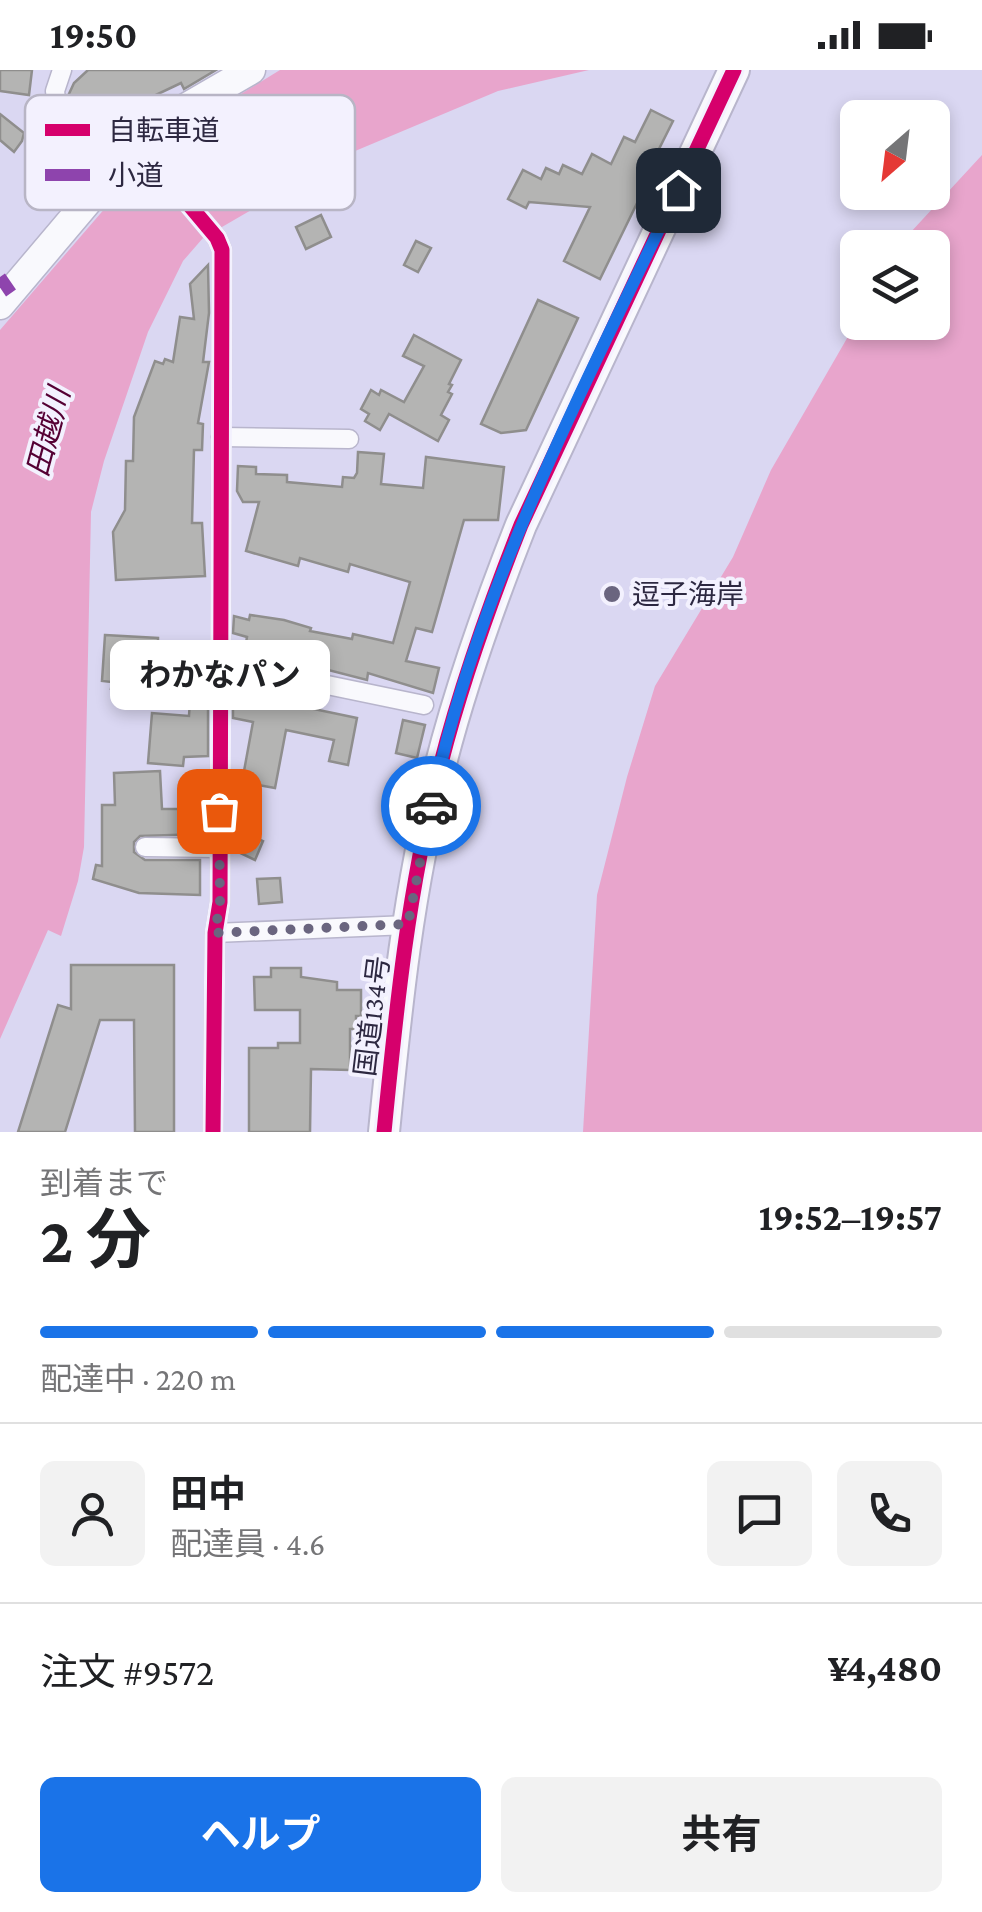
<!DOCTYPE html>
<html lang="ja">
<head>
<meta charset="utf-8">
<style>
  body { margin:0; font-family:"Crimson Pro","Noto Sans JP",serif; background:#f2f2f2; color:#202124; height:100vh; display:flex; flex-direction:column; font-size:38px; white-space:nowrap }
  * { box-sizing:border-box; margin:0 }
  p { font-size:32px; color:#757577 }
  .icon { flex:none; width:55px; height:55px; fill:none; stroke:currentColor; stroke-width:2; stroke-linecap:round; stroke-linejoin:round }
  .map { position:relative; height:1062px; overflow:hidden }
  .details { display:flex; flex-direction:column; background:#fff; flex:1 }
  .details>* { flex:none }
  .needle { width:65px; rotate:208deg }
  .controls { position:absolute; left:840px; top:30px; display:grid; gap:20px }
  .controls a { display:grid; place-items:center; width:110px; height:110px; border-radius:15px; background:#fff; box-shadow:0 5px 15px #0003; font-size:50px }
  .pin { position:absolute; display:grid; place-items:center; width:85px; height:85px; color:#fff; margin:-42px; border-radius:20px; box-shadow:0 5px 15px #0006 }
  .courier { position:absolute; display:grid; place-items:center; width:100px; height:100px; margin:-50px; border:8px solid #1a73e8; border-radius:50%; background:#fff; color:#222; box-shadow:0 2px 12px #0007 }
  .bubble { position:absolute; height:70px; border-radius:15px; background:#fff; box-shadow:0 5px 15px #0003; font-size:32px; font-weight:700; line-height:70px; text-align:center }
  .headline em { font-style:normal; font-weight:700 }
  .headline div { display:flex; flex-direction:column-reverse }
  .headline { display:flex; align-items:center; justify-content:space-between; height:170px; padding:0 40px }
  h1 { font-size:65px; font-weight:700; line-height:75px }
  .bar { display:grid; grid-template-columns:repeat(4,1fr); gap:15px 10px; align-content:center; height:120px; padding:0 40px }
  .bar i { height:12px; border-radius:8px; background:#e0e0e0 }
  .bar .current { background:#1a73e8 }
  .bar p { grid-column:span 4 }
  .line { display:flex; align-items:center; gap:25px; padding:0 40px; border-top:2px solid #e0e0e0 }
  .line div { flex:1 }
  .round { display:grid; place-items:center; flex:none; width:105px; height:105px; border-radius:15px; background:#f2f2f2 }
  .cta { display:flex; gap:20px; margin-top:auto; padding:20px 40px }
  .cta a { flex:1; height:115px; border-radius:15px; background:#1a73e8; color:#fff; font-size:40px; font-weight:700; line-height:115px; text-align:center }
  .cta a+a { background:#f2f2f2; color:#202124 }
  .status { display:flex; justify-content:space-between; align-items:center; height:70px; padding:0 50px; background:#fff; direction:ltr }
  .status svg { height:28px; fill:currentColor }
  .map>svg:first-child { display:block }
  .water { fill:#e8a5cc }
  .building { fill:#b4b4b3; stroke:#8f8e8d; stroke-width:2.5 }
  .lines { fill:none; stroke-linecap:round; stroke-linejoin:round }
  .street-casing { stroke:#b8b5cc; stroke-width:21 }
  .primary-casing { stroke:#b8b5cc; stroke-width:31 }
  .highway-casing { stroke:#b8b5cc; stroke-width:34 }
  .street { stroke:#f9f9fd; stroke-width:18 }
  .primary { stroke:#f9f9fd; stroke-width:28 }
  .highway { stroke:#f9f9fd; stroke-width:30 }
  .quiet { stroke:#8e44ad; stroke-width:12; stroke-dasharray:25 12; stroke-linecap:butt }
  .cycleway-casing { stroke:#f3f1fe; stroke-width:21 }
  .cycleway { stroke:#d6006c; stroke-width:15 }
  .done { stroke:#6a657f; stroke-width:10; stroke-dasharray:0 18 }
  .route { stroke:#1a73e8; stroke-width:12 }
  .poi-dot { fill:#6a657f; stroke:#f3f1fe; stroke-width:4 }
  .labels { text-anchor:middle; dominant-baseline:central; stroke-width:8; stroke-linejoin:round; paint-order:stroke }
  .poi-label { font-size:28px; fill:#2d2841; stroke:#f3f1fe; text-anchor:start }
  .street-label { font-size:28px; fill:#2d2841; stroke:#f3f1fe }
  .water-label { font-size:30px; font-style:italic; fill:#550034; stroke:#f3f1fe }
  .key { fill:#f3f1fe; stroke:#b8b5c5; stroke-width:2.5 }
  .key-label { font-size:28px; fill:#2d2841 }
</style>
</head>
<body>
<div class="status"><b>19:50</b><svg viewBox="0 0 49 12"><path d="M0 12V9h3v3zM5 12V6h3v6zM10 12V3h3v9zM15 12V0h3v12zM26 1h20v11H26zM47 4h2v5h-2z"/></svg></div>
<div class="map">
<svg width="982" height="1062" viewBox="0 0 982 1062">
  <rect width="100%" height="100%" fill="#dad7f2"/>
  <g class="water">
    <polygon points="280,0 589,0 498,21 348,84 203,168 183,191 148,262 104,391 91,442 84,777 78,811 61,866 48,860 0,969 0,260 138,100 208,44"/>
    <polygon points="982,85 982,1062 583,1062 597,825 627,707 655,616 733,487 771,400 857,251 932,252 932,178 902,177 910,163"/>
  </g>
  <g class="building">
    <polygon points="0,0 32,0 29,25 0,21"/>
    <polygon points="88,0 216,0 184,19 181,13 143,31 105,70 68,26 74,13"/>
    <polygon points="651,40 673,51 657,83 661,84 600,209 564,191 590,137 529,132 526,138 508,129 523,100 541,109 546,98 559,104 563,95 582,104 592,84 611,94 624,67 635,72"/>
    <polygon points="0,44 24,63 22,71 14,82 0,70"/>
    <polygon points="321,145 331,167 306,179 296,157"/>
    <polygon points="416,171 431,178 418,202 404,195"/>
    <polygon points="208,195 209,243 203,292 209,292 198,353 203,354 202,380 194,380 192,453 202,453 205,506 116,510 113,462 125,440 126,391 133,391 134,347 155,291 163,294 165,289 173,292 180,247 194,249 190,214"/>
    <polygon points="538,230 578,248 526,360 501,363 481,354"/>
    <polygon points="414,265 461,290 449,314 452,315 448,322 452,324 441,345 449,350 438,371 389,344 380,360 365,351 369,344 361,339 371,320 379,325 381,320 404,332 424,296 403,286"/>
    <polygon points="358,382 384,384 381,414 423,418 426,387 504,397 498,450 464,450 432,562 416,558 406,591 439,598 433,623 368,603 367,610 278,587 277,592 244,585 247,567 233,563 234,546 249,550 250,545 284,550 311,558 310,561 352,569 353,564 393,573 410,512 350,494 348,502 300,488 298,496 246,481 259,432 243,432 237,421 238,396 256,397 256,404 287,405 287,412 342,417 343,407 354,408 357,403"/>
    <polygon points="105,565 158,568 158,608 131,606 130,621 111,619 112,612 102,611"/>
    <polygon points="191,614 208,615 208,686 184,687 183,696 148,693 152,643 189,646"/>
    <polygon points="233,622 357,648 348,695 329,691 334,670 286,660 275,718 242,712 253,652 233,648"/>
    <polygon points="403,650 425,655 417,688 396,683"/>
    <polygon points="160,701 162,739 191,739 205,745 205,764 140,766 134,772 134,782 145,790 200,790 200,825 139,823 93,809 96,795 102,796 102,735 115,735 114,703"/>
    <polygon points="246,763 263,771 255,790 238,782"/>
    <polygon points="280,808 282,832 259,834 257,809"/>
    <polygon points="71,895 174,895 174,1062 135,1062 134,950 100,950 65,1062 18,1062 58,935 71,939"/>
    <polygon points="271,898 301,898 301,907 337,912 337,920 361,920 361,946 356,946 356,959 350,959 350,1000 311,999 310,1062 249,1062 249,978 278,978 278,973 300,973 300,940 255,940 254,907 271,907"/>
  </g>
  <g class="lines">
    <g class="street-casing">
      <g id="street">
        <polyline points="62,0 55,21 57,37 114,99"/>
        <polyline points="137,73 217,168 222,180 220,832 215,863 213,1062"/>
        <polyline points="221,367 349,369"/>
        <polyline points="221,593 424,635"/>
        <polyline points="145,777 219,778"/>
        <polyline points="215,863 408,855"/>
      </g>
    </g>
    <g class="primary-casing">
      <polyline id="primary" points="0,235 137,73 168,48 251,0"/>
    </g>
    <g class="highway-casing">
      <path id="highway" d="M384 1062C396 941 408 819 439 701 460 617 489 536 521 455L734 0"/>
    </g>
    <use href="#street" class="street"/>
    <use href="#primary" class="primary"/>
    <use href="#highway" class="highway"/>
    <polyline class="quiet" points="0,207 11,223"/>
    <g class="cycleway-casing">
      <g id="cycleway">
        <polyline points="137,73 217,168 222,180 220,832 215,863 213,1062"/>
        <path d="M384 1062C396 941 408 819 439 701 460 617 489 536 521 455L734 0"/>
      </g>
    </g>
    <use href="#cycleway" class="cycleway"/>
  </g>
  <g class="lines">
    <polyline class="done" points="219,741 220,832 215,863 408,854 431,736"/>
    <path class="route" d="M431 736C477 518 583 320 678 120"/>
  </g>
  <circle class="poi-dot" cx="612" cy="524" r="10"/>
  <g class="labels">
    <g class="poi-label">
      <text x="632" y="524">逗子海岸</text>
    </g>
    <g class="street-label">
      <text transform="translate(372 946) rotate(-83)">国道134号</text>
    </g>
    <g class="water-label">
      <text transform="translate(48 362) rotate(-75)">田越川</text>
    </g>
  </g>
  <rect x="25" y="25" width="330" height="115" rx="15" class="key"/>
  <rect x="45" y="54" width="45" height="12" fill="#d6006c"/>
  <rect x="45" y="99" width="45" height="12" fill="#8e44ad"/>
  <g class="key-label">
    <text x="108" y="70">自転車道</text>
    <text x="108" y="115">小道</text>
  </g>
</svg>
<div class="controls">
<a><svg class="needle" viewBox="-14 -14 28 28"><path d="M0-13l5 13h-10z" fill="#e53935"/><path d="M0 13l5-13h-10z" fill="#757577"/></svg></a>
<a><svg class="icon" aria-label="layers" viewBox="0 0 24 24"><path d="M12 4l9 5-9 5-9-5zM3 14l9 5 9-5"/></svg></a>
</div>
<div class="pin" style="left:219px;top:741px;background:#ea580c"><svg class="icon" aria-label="bag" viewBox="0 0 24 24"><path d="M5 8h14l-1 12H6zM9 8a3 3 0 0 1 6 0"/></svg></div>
<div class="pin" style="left:678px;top:120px;background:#1f2937"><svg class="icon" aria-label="home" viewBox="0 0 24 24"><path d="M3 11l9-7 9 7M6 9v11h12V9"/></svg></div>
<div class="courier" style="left:431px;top:736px"><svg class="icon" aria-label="car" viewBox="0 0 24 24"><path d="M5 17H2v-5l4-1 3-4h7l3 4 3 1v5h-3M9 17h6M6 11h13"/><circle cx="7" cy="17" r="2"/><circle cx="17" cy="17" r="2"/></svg></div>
<div class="bubble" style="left:110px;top:570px;width:220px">わかなパン</div>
</div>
<section class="details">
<div class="headline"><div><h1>2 分</h1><p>到着まで</p></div><em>19:52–19:57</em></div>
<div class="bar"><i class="current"></i><i class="current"></i><i class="current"></i><i></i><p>配達中 · 220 m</p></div>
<div class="line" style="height:180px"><a class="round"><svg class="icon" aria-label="person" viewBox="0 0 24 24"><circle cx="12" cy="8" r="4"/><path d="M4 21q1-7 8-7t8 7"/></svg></a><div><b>田中</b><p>配達員 · 4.6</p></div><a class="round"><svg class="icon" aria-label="chat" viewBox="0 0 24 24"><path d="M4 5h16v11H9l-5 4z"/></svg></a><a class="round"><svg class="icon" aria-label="phone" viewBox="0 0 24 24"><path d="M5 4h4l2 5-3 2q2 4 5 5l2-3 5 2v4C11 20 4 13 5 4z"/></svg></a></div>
<div class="line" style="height:130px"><div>注文 #9572</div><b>¥4,480</b></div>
<div class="cta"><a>ヘルプ</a><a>共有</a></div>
</section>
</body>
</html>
